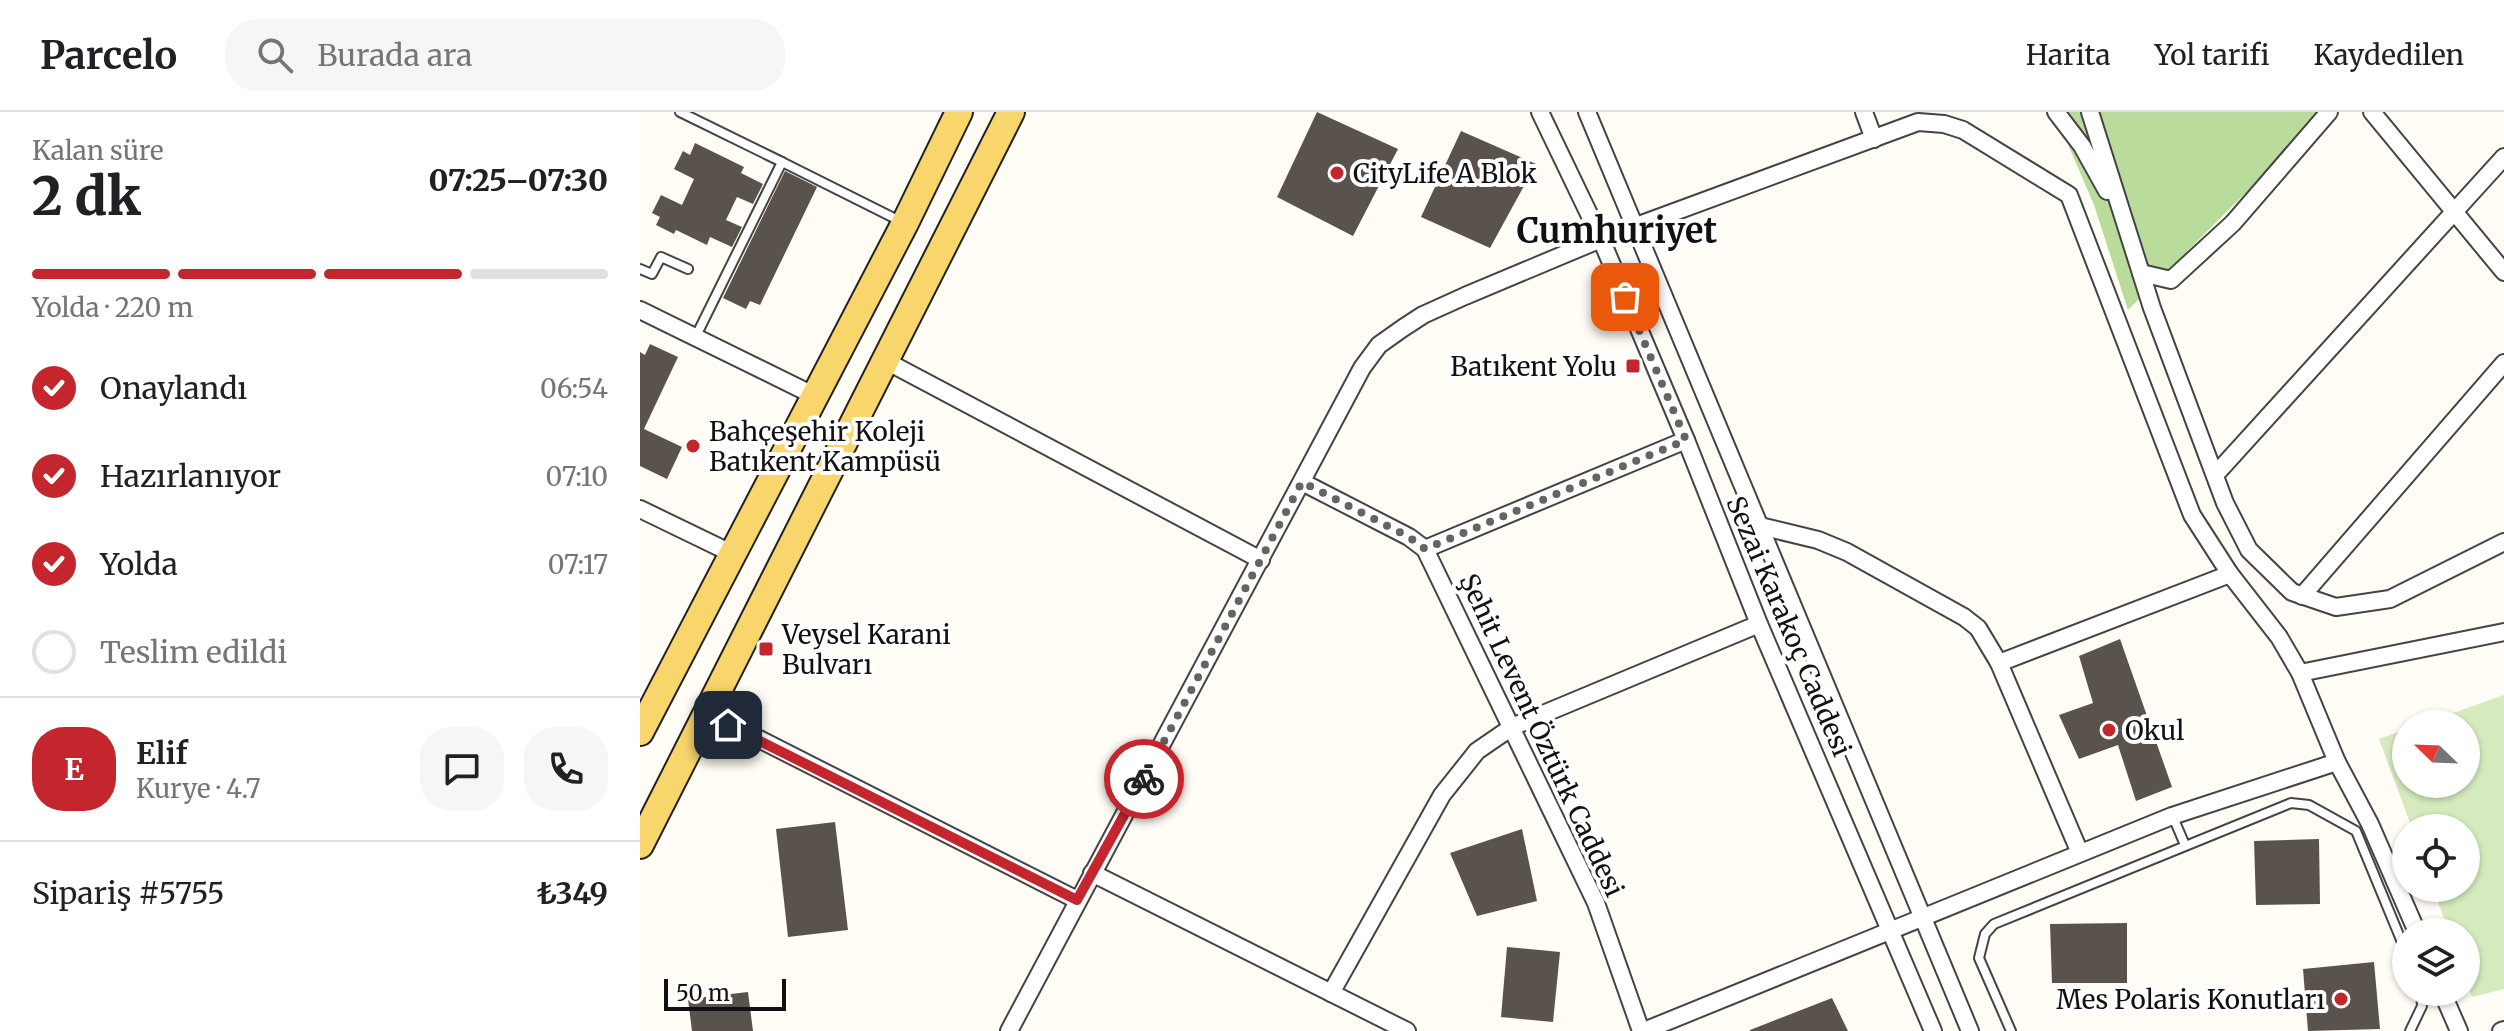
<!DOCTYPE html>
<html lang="tr">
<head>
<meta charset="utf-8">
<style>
  body { margin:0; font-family:Merriweather,serif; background:#f6f6f6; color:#202124; height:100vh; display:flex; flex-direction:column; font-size:30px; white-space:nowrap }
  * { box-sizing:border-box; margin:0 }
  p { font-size:26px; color:#757577 }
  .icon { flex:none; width:44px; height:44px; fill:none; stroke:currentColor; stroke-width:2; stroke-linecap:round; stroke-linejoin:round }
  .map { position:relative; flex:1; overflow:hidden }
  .drawer { display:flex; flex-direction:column; background:#fff; width:640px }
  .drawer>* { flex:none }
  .needle { width:52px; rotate:293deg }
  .fabs { position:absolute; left:1752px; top:598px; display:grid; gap:16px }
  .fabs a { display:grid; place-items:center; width:88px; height:88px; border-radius:50%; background:#fff; box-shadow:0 2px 6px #0004; font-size:40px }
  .scale { position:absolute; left:24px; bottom:20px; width:122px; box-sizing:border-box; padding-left:8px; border:4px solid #111; border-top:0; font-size:22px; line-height:28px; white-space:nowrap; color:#111; -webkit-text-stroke:6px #fff; paint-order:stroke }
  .pin { position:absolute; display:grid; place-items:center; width:68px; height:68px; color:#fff; margin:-34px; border-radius:16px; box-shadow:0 4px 12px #0006 }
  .courier { position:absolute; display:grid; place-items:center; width:80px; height:80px; margin:-40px; border:6px solid #c4262e; border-radius:50%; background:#fff; color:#222; box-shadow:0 2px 10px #0007 }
  .head em { font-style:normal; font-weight:800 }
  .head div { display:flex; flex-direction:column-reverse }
  .head { display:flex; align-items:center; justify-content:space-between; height:136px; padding:0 32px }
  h1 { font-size:52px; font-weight:800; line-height:60px }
  .bar { display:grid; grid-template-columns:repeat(4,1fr); gap:12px 8px; align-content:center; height:96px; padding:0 32px }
  .bar i { height:10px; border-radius:6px; background:#e0e0e0 }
  .bar .on { background:#c4262e }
  .bar p { grid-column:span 4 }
  .line { display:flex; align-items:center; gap:20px; padding:0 32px; border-top:2px solid #e0e0e0 }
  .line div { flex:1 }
  .round { display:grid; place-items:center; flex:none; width:84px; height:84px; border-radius:32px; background:#f6f6f6 }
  ol { padding:0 32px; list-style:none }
  li { display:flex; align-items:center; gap:24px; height:88px }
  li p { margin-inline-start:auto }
  li .icon { padding:8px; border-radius:50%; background:#c4262e; color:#fff; stroke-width:4 }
  li:last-child { color:#757577 }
  li i { width:44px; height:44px; border:4px solid #e0e0e0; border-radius:50% }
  header { display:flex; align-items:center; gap:48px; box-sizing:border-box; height:112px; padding:0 40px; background:#fff; border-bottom:2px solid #e0e0e0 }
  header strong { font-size:38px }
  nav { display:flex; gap:44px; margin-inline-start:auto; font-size:28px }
  .search { width:560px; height:72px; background:#f6f6f6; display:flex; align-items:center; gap:20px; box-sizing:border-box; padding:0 28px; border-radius:32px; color:#757577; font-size:30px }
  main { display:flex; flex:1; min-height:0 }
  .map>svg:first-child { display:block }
  .green { fill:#d5ebbd }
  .forest { fill:#b9dc9c }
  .building { fill:#5a524d }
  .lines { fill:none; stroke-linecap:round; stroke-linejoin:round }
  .lane-casing { stroke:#444; stroke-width:12 }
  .street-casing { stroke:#444; stroke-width:20 }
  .primary-casing { stroke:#222; stroke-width:30 }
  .lane { stroke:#fff; stroke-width:8 }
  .street { stroke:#fff; stroke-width:16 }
  .primary { stroke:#f9d66b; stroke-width:26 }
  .done { stroke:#646461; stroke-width:8; stroke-dasharray:0 14.4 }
  .route { stroke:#c4262e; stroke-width:10 }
  .poi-dot { fill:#c4262e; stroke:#fff; stroke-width:3 }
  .labels { text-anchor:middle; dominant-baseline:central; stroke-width:8; stroke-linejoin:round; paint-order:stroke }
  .poi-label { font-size:26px; fill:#111; stroke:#fff; text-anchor:start }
  .street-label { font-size:26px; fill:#111; stroke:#fff }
  .district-label { font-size:34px; font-weight:bold; fill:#111; stroke:#fff }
</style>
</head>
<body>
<header>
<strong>Parcelo</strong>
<div class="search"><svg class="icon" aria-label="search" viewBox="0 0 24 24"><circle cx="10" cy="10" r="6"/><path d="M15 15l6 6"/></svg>Burada ara</div>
<nav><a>Harita</a><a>Yol tarifi</a><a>Kaydedilen</a></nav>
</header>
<main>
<section class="drawer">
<div class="head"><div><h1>2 dk</h1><p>Kalan süre</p></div><em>07:25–07:30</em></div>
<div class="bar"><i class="on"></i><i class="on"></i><i class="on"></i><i></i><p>Yolda · 220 m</p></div>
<ol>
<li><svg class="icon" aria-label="check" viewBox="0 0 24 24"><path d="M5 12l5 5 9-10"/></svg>Onaylandı<p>06:54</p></li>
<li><svg class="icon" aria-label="check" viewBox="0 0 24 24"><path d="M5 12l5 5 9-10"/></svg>Hazırlanıyor<p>07:10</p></li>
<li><svg class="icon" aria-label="check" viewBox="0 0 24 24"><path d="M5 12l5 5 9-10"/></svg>Yolda<p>07:17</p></li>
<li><i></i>Teslim edildi</li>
</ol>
<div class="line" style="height:144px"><b class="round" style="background:#c4262e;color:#fff">E</b><div><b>Elif</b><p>Kurye · 4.7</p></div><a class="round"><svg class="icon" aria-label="chat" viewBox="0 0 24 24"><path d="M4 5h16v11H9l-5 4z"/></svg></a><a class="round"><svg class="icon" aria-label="phone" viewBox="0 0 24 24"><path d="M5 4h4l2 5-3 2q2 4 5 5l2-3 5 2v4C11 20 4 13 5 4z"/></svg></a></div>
<div class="line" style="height:104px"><div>Sipariş #5755</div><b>₺349</b></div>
</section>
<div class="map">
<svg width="1864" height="919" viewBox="0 0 1864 919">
  <rect width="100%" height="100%" fill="#fffdf5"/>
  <polygon class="green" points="1864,583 1864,877 1832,885 1826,867 1826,820 1809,820 1793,776 1826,776 1826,716 1772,716 1739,627 1766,617 1766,672 1826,672 1826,612 1782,612"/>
  <polygon class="forest" points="1414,0 1687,0 1488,198 1454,93"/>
  <g class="building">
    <polygon points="677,0 758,37 713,124 637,85"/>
    <polygon points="821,19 896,52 850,136 781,105"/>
    <polygon points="55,31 104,55 101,61 123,72 113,92 97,85 86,108 102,115 92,135 70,125 67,133 36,118 34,122 16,113 20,105 12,101 21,83 42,93 54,67 34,57 43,39 50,43"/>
    <polygon points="145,59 177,75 120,193 110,189 106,197 83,186"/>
    <polygon points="10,232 38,245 4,317 42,335 27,367 0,354 0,240 5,243"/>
    <polygon points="1480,527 1532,675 1496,689 1478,633 1439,647 1419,603 1453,591 1439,544"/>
    <polygon points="195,710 208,818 148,825 136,717"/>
    <polygon points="882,717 897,789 837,804 810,741"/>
    <polygon points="1679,727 1680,792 1616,793 1614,729"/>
    <polygon points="1487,811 1487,871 1412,871 1410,812"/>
    <polygon points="867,835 920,840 913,910 861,905"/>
    <polygon points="1734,850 1740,917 1668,919 1663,857"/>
    <polygon points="108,880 113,919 52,919 48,887"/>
    <polygon points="1192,886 1208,919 1110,919 1110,918"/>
  </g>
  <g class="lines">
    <g class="lane-casing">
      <g id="lane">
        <polyline points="40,0 142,50"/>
        <polyline points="0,157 12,162 21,145 48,157"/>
        <polyline points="55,226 142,50 260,109"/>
        <polyline points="1533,705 1545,733"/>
        <polyline points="1371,919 1339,846 1345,822 1354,812 1651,691 1669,693 1716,719 1766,840"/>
        <polyline points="1770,919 1782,894 1781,880"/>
      </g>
    </g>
    <g class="street-casing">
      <g id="street">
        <polyline points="900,0 961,127 1046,328 1119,512 1293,919"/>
        <polyline points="947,0 1330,919"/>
        <polyline points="1224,0 1234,27"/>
        <polyline points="1416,0 1442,34 1467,79"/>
        <polyline points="1450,0 1512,196 1585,391 1609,438 1652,480 1696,495 1750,487 1864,430"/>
        <polyline points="1732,0 1864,160"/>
        <polyline points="1501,161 1531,168 1593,111 1689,0"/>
        <polyline points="0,198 175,284"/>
        <polyline points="246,249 621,448"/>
        <polyline points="1575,363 1864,45"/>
        <polyline points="662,370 769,425 785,437 956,791 1001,919"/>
        <polyline points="0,397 93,442"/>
        <polyline points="1120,414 1178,428 1207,440 1324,505 1338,516 1359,551 1440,741"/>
        <polyline points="785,437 1046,328"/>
        <polyline points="1662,484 1864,251"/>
        <polyline points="1359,551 1590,462"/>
        <polyline points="1660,561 1864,520"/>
        <polyline points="67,603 109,622 437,788"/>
        <polyline points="452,761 767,919"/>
        <polyline points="1802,880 1819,919"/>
        <polyline points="691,881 802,683 837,639 872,615 1119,512"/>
        <polyline points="369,919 722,256 739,233 763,216 783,203 825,184 961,127 1278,10 1304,12 1323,18 1429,83 1552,403 1590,462 1639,525 1660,561 1697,650 1730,712 1777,820"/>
        <polyline points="1004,919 1532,704 1697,650"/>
        <polyline points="1861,919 1864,918"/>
      </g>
    </g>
    <g class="primary-casing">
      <g id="primary">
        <polyline points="0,620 265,111 319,0"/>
        <polyline points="0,733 371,0"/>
      </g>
    </g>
    <use href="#lane" class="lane"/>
    <use href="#street" class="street"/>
    <use href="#primary" class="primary"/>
  </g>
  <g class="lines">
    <polyline class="done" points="504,667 662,370 769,425 785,437 1046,328 985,185"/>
    <polyline class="route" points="88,613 437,788 504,667"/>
  </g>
  <g class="poi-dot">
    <circle cx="697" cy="61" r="8"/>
    <rect x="985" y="246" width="16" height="16" rx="4"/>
    <circle cx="53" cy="334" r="8"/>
    <rect x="118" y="529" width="16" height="16" rx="4"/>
    <circle cx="1469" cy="618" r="8"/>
    <circle cx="1701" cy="887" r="8"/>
  </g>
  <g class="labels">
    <g class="poi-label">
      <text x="713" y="61">CityLife A Blok</text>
      <text x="977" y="254" text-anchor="end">Batıkent Yolu</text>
      <text x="69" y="319">Bahçeşehir Koleji<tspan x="69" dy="30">Batıkent Kampüsü</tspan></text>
      <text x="142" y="522">Veysel Karani<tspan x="142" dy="30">Bulvarı</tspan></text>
      <text x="1485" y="618">Okul</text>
      <text x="1685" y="887" text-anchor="end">Mes Polaris Konutları</text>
    </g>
    <g class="street-label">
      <text transform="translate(1149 514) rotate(67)">Sezai Karakoç Caddesi</text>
      <text transform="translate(902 623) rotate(65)">Şehit Levent Öztürk Caddesi</text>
    </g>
    <g class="district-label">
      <text x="977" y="119">Cumhuriyet</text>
    </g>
  </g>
</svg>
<div class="fabs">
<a><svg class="needle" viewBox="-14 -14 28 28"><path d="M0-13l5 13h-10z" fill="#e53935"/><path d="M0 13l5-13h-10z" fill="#757577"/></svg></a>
<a><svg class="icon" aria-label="locate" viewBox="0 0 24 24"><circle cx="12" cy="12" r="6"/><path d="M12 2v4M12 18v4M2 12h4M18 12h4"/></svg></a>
<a><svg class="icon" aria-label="layers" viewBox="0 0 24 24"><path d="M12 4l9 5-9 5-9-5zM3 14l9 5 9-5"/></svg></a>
</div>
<div class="scale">50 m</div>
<div class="pin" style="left:985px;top:185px;background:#ea580c"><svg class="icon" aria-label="bag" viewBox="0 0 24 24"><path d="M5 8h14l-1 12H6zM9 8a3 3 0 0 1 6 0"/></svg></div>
<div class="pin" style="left:88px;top:613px;background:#1f2937"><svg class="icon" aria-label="home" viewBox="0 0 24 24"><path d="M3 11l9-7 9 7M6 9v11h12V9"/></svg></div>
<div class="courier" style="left:504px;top:667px"><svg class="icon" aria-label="bike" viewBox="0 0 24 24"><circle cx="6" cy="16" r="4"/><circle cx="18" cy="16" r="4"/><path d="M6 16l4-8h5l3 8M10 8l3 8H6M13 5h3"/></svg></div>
</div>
</main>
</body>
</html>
